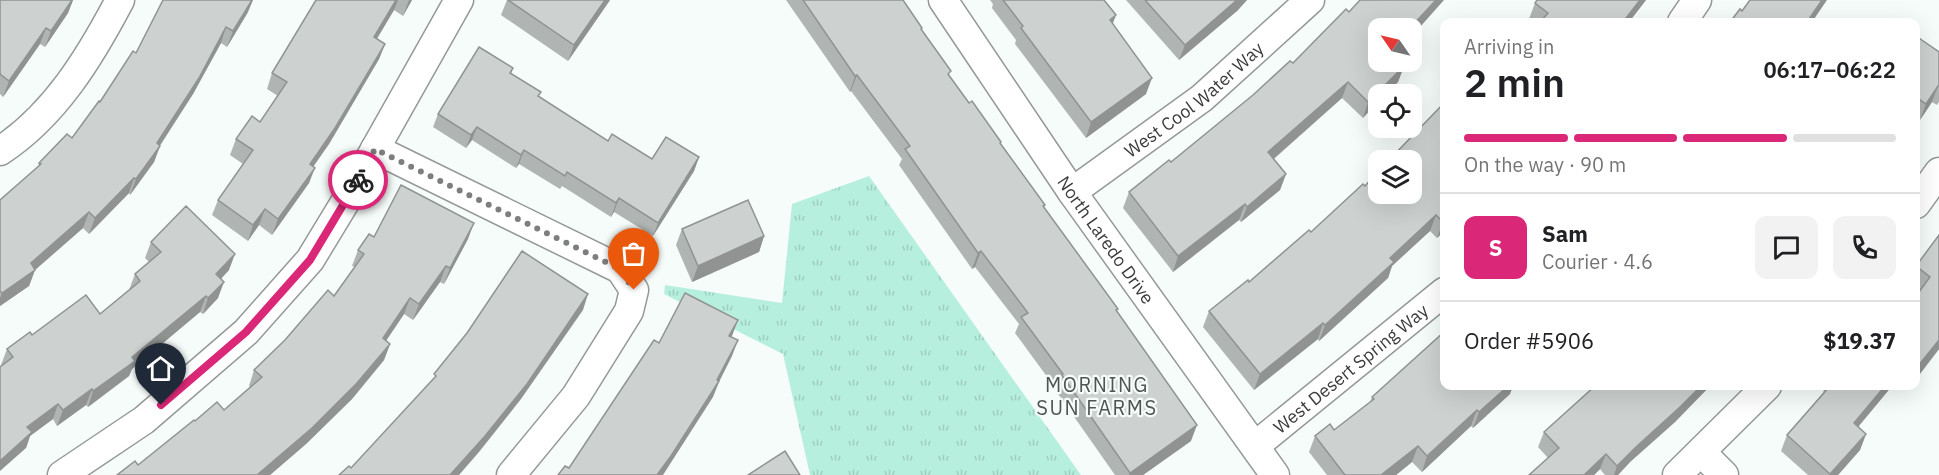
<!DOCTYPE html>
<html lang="en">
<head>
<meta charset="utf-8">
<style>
  body { margin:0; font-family:"IBM Plex Sans",sans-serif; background:#f2f2f2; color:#202124; height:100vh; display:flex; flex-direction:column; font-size:22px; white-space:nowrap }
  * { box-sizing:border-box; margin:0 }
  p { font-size:20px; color:#757577 }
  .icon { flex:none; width:33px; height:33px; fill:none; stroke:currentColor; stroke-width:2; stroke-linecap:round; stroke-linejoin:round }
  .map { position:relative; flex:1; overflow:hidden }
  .sheet { position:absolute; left:1440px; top:18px; width:480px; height:372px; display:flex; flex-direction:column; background:#fff; border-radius:12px; box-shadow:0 6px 24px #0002 }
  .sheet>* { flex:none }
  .needle { width:39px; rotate:304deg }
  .buttons { position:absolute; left:1368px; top:18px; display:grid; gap:12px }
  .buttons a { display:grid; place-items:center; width:54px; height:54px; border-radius:12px; background:#fff; box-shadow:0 6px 24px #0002; font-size:30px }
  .pin { position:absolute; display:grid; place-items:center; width:51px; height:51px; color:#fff; margin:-62px -26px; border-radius:50% 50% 50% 0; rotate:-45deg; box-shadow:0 0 6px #0007 }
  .pin .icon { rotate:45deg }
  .courier { position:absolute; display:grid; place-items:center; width:60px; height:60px; margin:-30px; border:4px solid #db2777; border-radius:50%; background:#fff; color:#222; box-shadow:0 2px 8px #0007 }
  .headline em { font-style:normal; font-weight:600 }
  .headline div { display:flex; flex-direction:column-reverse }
  .headline { display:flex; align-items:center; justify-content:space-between; height:102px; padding:0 24px }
  h1 { font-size:39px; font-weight:600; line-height:45px }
  .bar { display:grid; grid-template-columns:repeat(4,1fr); gap:9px 6px; align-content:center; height:72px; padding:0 24px }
  .bar i { height:8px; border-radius:4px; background:#e0e0e0 }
  .bar .selected { background:#db2777 }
  .bar p { grid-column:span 4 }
  .line { display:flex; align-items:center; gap:15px; padding:0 24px; border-top:2px solid #e0e0e0 }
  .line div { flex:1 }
  .round { display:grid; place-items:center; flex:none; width:63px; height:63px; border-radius:12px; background:#f2f2f2 }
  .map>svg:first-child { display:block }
  .park { fill:url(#park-tufts) }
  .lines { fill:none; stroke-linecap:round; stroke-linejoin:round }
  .minor-casing { stroke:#949997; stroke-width:31 }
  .minor { stroke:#fff; stroke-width:28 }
  .wall { fill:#b0b5b3 }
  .shaded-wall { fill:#909392 }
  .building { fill:#cdd2d0; stroke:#909392; stroke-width:1.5 }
  .done { stroke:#7c7f7e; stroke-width:6; stroke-dasharray:0 10.8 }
  .route { stroke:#db2777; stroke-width:8 }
  .labels { text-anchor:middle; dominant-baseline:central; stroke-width:4.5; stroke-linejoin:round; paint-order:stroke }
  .street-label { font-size:18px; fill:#3a3c3b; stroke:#f6fcfa }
  .neighbourhood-label { font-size:20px; letter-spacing:1.5px; fill:#505453; stroke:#f6fcfa }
</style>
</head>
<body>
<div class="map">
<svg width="1939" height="475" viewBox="0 0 1939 475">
  <defs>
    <pattern id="park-tufts" width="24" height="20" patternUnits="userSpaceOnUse" patternTransform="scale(1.5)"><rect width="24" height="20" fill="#b7efde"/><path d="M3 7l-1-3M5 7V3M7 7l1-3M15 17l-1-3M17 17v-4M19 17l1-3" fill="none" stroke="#9ecebf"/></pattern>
  </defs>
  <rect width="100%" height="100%" fill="#f6fcfa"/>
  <polygon class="park" points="869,176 1081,475 810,475 783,354 664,294 665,285 782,303 792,204"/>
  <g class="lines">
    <g class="minor-casing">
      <g id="minor">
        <path id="s1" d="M943 0 1072 192 1275 475"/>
        <polyline points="1682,22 1697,0"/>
        <polyline points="375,149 620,269 634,290 629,311 576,396 511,475"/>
        <path d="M0 151C55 115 90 57 120 0"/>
        <path id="s2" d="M1072 192 1202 98 1310 0"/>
        <polyline points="1916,204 1939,172"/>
        <path id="s3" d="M1255 446 1444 292"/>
        <polyline points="1701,452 1724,475"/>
        <polyline points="62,475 144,420 246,332 310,260 347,199 459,0"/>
        <polyline points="1677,475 1767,386"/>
      </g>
    </g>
    <use href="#minor" class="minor"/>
  </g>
  <g class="wall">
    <polygon points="0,0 73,0 68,13 45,47 40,44 3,97 0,94"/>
    <polygon points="316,0 412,0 403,16 394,10 377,39 385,44 379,59 329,144 313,166 309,183 272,235 259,225 248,241 212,215 218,200 243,164 230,155 236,139 260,122 278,96 267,89 272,73"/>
    <polygon points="507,0 610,0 568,61 501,15"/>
    <polygon points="786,0 903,0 949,76 1001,144 1045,205 1044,207 1117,311 1191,441 1143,475 1115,475 1056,391 1056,389 1015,333 1019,324 975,267 972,269 899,165 902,159 851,91 850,92"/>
    <polygon points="990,0 1104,0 1113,24 1146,94 1086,138 1015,44 1016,40 992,8 993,4"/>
    <polygon points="1126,0 1247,0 1237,11 1179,60"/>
    <polygon points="1646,0 1629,22 1534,22 1529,19 1535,3"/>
    <polygon points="248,12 227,47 221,43 193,94 160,146 154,162 130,195 129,193 89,234 83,228 35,270 29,286 0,306 0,200 38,167 39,163 72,138 136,53"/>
    <polygon points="1349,12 1378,62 1404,66 1398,82 1386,94 1378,94 1363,118 1342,98 1274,159 1286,174 1280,190 1241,222 1239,220 1173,272 1123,208 1129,192 1171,162 1293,63"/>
    <polygon points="1916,36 1939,52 1939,102 1937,105 1932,102 1920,120 1916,117"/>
    <polygon points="513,68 511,74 539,97 608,141 652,159 699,157 694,171 653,236 614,212 611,217 562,186 560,189 519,164 516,168 472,140 466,148 433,127 438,114"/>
    <polygon points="1444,103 1444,231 1437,238 1430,231 1392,266 1388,278 1319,341 1318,339 1254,390 1203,327 1209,311 1249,282 1311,232 1365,186"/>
    <polygon points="682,229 764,236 759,252 692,282 676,245"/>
    <polygon points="1939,235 1939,349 1916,379 1916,296 1920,290 1916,286 1916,268"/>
    <polygon points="374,237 468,239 444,284 440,282 413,320 404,314 386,341 390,344 384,360 352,399 306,444 270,475 117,475 138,465 195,421 224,410 250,387 249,386 254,370 334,296 355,267 352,266 358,250"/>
    <polygon points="151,242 229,270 221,279 218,298 203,314 200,312 132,369 129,376 88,407 86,405 57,426 53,419 30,436 26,448 1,365 7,349 32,335 100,314 129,290 135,274 149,262 145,258"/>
    <polygon points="1595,386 1710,386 1675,422 1630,462 1618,475 1605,475 1600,469 1594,475 1529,475 1548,458 1538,447 1544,432"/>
    <polygon points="1826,386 1892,386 1858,427 1866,434 1860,450 1838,475 1808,475 1781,451 1787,435 1824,392 1823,392"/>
    <polygon points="1510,394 1473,428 1471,426 1422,472 1412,462 1396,475 1327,475 1309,452 1315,436 1334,430 1370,402 1372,397"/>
  </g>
  <g class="shaded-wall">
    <polygon points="72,0 73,0 68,13 45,47 51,31"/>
    <polygon points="252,0 253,0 248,12 227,47 233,31"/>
    <polygon points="396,0 398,0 394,10 368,53 374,37"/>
    <polygon points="409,0 412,0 403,16"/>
    <polygon points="605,0 610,0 568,61 574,45"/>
    <polygon points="1237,0 1247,0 1237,11 1179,60 1185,45"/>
    <polygon points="1436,0 1444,0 1412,36 1412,28 1410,28"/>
    <polygon points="1640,0 1646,0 1629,22 1623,22"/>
    <polygon points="1822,0 1827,0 1812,22 1807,22"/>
    <polygon points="1116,15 1110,31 1110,20"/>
    <polygon points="226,27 221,43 193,94 156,151 160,146 154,162 130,195 136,179"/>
    <polygon points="46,28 40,44 3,97 9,81"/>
    <polygon points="385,44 379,59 329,144 304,180 310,164"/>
    <polygon points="1404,66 1398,82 1386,94 1378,94 1378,102 1363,118 1368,102"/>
    <polygon points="857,75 851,91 850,92 855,76"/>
    <polygon points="1152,78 1146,94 1086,138 1091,122"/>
    <polygon points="1348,82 1342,98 1263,168 1268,152"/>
    <polygon points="1938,86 1932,102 1920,120 1926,104"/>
    <polygon points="477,127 472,140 466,148 471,135"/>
    <polygon points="524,150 519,164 516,168 521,155"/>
    <polygon points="699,157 694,171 653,236 658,223"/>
    <polygon points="315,168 309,183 272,235 278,219"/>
    <polygon points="1286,174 1280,190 1241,222 1247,207"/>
    <polygon points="134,178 129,193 89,234 95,218"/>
    <polygon points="619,198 614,212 611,217 616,203"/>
    <polygon points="1245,204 1239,220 1173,272 1178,256"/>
    <polygon points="265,209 259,225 248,241 253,225"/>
    <polygon points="89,212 83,228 35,270 29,286 0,306 0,298 2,293 31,263"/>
    <polygon points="1436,215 1430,231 1392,266 1388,278 1319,341 1325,325 1390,258"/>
    <polygon points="1444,221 1444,231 1437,238 1443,222"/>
    <polygon points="474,223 468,239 444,284 450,268"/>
    <polygon points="764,236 759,252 692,282 698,266"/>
    <polygon points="981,251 975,267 972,269 978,253"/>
    <polygon points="235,254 229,270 210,290 216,274"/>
    <polygon points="446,266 440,282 413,320 419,304"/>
    <polygon points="224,282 218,298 203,314 208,298"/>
    <polygon points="588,294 583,310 521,399 479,452 459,475 450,475"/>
    <polygon points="206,296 200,312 132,369 129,376 88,407 93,391 132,357"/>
    <polygon points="410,298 404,314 377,354 383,338"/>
    <polygon points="738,320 732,336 724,352 729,336"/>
    <polygon points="1323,323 1318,339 1254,390 1260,374"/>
    <polygon points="738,340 732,356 719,382 713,397 663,475 657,475 717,380"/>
    <polygon points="1939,340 1939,349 1916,379 1916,374 1918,366"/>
    <polygon points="390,344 384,360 352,399 306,444 270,475 257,475"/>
    <polygon points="1508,386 1513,386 1510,394 1473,428 1479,412"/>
    <polygon points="1701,386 1710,386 1675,422 1630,462 1618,475 1614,475 1617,466 1636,447"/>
    <polygon points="1885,386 1892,386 1848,439 1854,423"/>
    <polygon points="92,389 86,405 57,426 63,410"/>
    <polygon points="58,404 53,419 30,436 26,448 0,471 0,461 27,427"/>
    <polygon points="1477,410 1471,426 1422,472 1427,456"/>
    <polygon points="1197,425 1191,441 1143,475 1129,475 1130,473"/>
    <polygon points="1866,434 1860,450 1838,475 1830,475"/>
    <polygon points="1418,446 1412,462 1396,475 1381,475"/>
    <polygon points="1606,454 1600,469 1594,475 1584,475"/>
  </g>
  <g class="building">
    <polygon points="0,0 72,0 51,31 46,28 9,81 0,74"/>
    <polygon points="163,0 252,0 233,31 226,27 199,78 157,143 160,146 136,179 134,178 95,218 89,212 31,263 35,270 2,293 0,291 0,200 41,164 39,163 67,134 72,138 99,101 100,102 133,51 136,53"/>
    <polygon points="316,0 396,0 374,37 385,44 335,128 310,164 315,168 278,219 265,209 253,225 218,200 253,150 236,139 252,116 260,122 287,82 272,73"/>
    <polygon points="508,0 605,0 574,45"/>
    <polygon points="803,0 903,0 922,28 921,29 951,71 948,74 969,103 972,101 1001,142 1000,143 1045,205 1043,206 1118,309 1116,310 1197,425 1130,473 1062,375 1063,374 1021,317 1028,313 981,251 978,253 905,149 910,146 857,75 855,76"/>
    <polygon points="1003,0 1104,0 1116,15 1110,20 1152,78 1091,122 1021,28 1023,26"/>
    <polygon points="1145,0 1237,0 1185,45"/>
    <polygon points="1360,0 1436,0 1410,28 1378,28 1378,62 1399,62 1404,66 1368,102 1348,82 1268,152 1286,174 1247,207 1245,204 1178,256 1129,192 1169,160 1171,162 1253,95 1290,61 1293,63 1346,9 1349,12"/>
    <polygon points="1537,0 1640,0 1623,22 1540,22 1548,13 1535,3"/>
    <polygon points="1750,0 1822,0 1807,22 1730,22 1740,9 1742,11"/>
    <polygon points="1916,36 1939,52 1939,86 1938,86 1926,104 1916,97"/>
    <polygon points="479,47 513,68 510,73 541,92 538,96 608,141 612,134 652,159 666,137 699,157 658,223 619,198 616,203 567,172 565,176 524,150 521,155 477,127 471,135 438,114"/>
    <polygon points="1444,103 1444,221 1443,222 1436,215 1390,258 1394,262 1325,325 1323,323 1260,374 1209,311 1248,280 1249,282 1309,230 1311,232 1363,184 1365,186 1378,171 1378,194 1412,194 1412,160 1389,160"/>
    <polygon points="401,185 474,223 450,268 446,266 419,304 410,298 383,338 390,344 357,383 312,428 257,475 117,475 135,461 138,465 194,420 195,421 217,402 224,410 262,377 254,370 285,340 328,290 334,296 364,254 358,250 369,234 374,237"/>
    <polygon points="748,200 764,236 698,266 682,229"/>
    <polygon points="186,206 235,254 216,274 224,282 208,298 206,296 132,357 135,361 93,391 92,389 63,410 58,404 27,427 32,432 0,461 0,367 13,357 7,349 30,332 32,335 86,295 100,314 140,281 135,274 161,252 151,242"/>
    <polygon points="1939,235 1939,340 1918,366 1916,364 1916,296 1930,277 1916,266"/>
    <polygon points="522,251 588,294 527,384 485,436 450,475 339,475 349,466 351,468 436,376 434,374 467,333"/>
    <polygon points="685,293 738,320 729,336 738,340 717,380 719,381 671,456 657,475 558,475 565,466 569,468 654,340 659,343"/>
    <polygon points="1444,332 1444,386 1508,386 1479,412 1477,410 1427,456 1418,446 1381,475 1345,475 1315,436 1330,424 1334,430 1374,399 1372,397"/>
    <polygon points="1595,386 1701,386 1680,407 1636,447 1617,466 1606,454 1584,475 1529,475 1559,448 1544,432"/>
    <polygon points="1830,386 1885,386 1854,423 1866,434 1830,474 1787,435"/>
    <polygon points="785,451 800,475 748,475"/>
  </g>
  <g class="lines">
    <polyline class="done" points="358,180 375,149 620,269 634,290"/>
    <polyline class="route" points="161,405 246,332 310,260 358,180"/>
  </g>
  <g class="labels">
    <g class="street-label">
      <text stroke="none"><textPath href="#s2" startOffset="153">West Cool Water Way</textPath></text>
      <text stroke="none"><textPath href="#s1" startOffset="290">North Laredo Drive</textPath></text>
      <text stroke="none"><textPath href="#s3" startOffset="123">West Desert Spring Way</textPath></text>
    </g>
    <g class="neighbourhood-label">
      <text x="1097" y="384">MORNING<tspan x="1097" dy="23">SUN FARMS</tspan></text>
    </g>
  </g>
</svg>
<div class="buttons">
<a><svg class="needle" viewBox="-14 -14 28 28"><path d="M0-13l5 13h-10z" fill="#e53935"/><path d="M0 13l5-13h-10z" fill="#757577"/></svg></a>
<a><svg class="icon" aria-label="locate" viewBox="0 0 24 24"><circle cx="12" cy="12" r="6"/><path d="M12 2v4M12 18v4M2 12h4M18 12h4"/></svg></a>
<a><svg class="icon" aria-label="layers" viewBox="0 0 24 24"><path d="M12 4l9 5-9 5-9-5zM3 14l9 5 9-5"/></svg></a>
</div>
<div class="pin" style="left:634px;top:290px;background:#ea580c"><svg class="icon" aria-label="bag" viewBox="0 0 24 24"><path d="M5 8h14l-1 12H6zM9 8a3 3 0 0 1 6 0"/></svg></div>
<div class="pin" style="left:161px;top:405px;background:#1f2937"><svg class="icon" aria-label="home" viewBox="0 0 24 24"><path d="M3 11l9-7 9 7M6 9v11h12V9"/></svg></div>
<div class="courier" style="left:358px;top:180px"><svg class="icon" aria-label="bike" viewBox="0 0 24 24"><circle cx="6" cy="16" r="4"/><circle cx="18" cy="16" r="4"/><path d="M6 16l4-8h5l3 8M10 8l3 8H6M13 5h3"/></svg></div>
<section class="sheet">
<div class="headline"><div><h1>2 min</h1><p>Arriving in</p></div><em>06:17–06:22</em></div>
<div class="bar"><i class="selected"></i><i class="selected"></i><i class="selected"></i><i></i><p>On the way · 90 m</p></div>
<div class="line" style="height:108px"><b class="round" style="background:#db2777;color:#fff">S</b><div><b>Sam</b><p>Courier · 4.6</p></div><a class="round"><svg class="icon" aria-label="chat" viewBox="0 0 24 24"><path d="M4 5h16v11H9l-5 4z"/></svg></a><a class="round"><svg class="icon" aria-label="phone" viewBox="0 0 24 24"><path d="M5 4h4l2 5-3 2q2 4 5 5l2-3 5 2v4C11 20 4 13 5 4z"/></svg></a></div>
<div class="line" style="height:78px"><div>Order #5906</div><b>$19.37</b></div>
</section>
</div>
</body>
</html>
